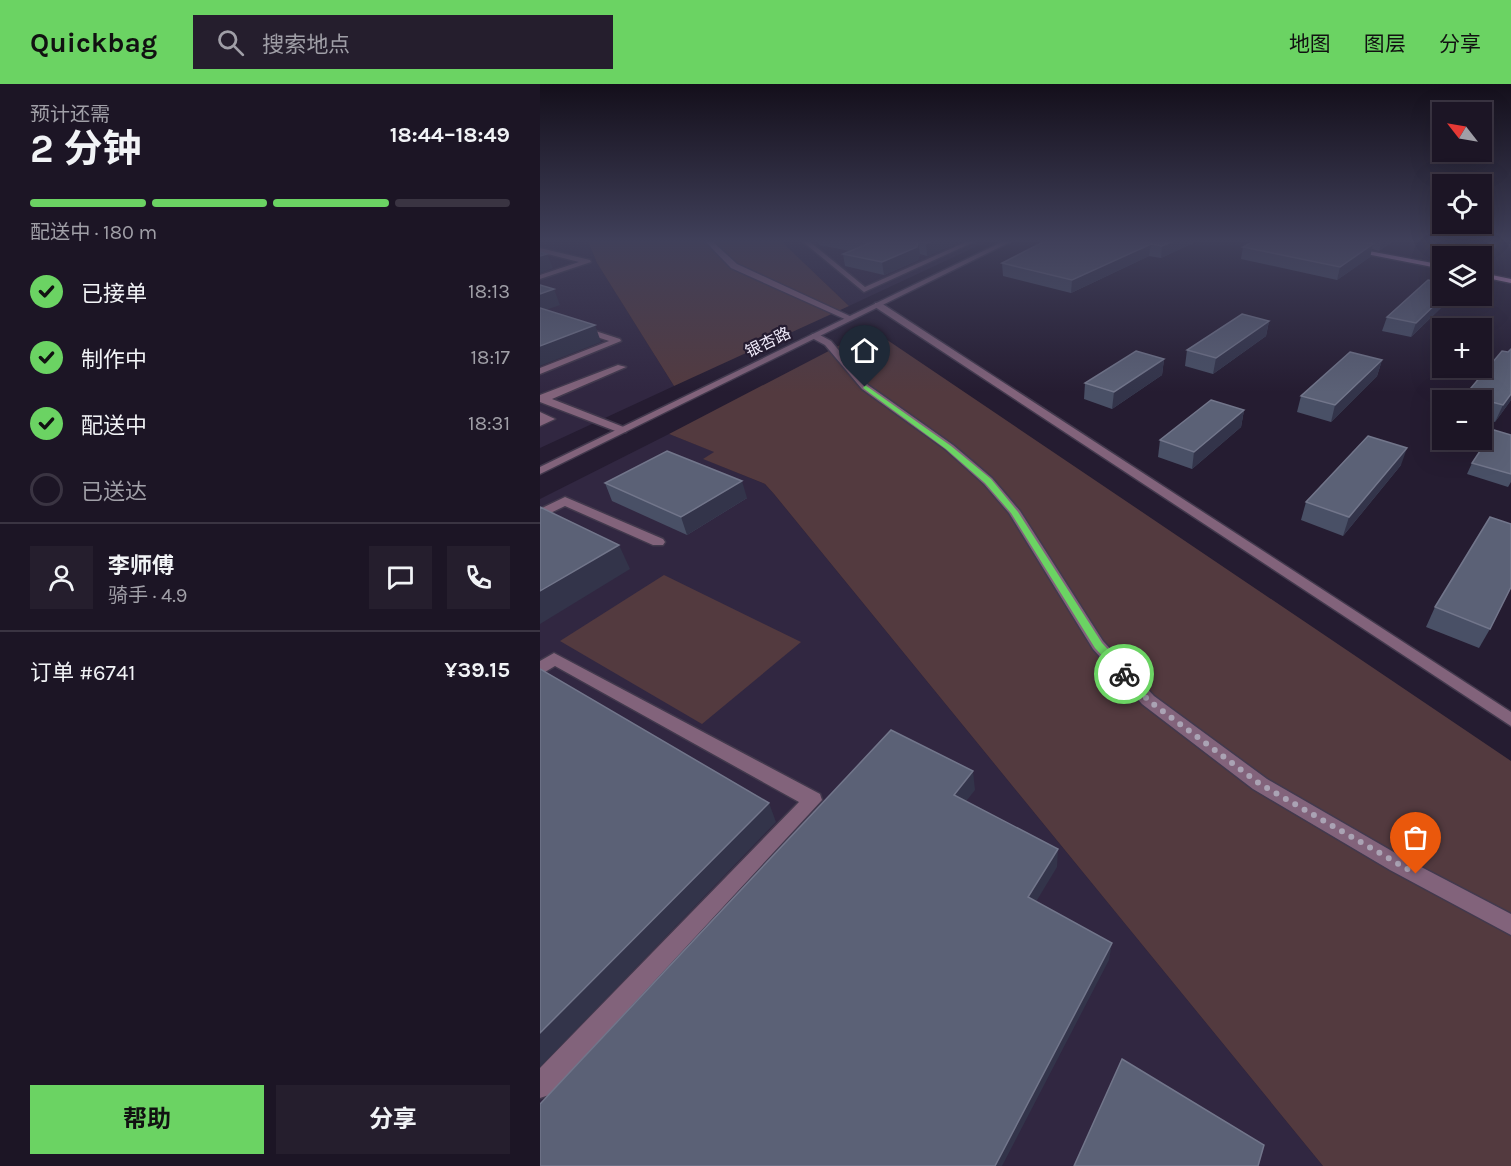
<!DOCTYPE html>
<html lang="zh">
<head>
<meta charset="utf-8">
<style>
  body { margin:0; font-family:Karla,"Noto Sans SC",sans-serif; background:#251e2d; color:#f1f3f6; height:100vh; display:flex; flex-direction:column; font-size:22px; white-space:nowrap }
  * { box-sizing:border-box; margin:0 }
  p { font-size:20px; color:#a09fa7 }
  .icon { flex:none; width:33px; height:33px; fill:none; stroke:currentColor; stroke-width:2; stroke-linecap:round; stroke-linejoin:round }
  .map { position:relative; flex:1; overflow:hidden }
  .side { display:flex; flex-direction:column; background:#1c1525; width:540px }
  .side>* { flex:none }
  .needle { width:39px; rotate:301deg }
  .buttons { position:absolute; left:892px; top:18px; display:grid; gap:12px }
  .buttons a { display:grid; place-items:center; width:60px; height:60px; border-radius:0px; background:#1c1525; box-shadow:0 6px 24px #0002,0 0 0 2px #3a3442; font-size:30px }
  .pin { position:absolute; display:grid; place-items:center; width:51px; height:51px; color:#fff; margin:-62px -26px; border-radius:50% 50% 50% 0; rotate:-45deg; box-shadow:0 0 6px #0007 }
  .pin .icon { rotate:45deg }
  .courier { position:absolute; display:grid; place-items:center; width:60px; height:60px; margin:-30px; border:4px solid #6bd363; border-radius:50%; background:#fff; color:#222; box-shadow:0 2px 8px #0007 }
  .overview em { font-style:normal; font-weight:700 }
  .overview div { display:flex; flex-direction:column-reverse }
  .overview { display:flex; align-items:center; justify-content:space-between; height:102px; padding:0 30px }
  h1 { font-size:39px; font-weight:700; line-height:45px }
  .bar { display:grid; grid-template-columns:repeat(4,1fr); gap:9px 6px; align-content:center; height:72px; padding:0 30px }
  .bar i { height:8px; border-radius:4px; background:#3a3442 }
  .bar .on { background:#6bd363 }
  .bar p { grid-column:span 4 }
  .line { display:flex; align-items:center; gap:15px; padding:0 30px; border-top:2px solid #3a3442 }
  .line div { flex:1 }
  .round { display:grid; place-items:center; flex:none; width:63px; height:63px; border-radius:0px; background:#251e2d }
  ol { padding:0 30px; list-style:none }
  li { display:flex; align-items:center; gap:18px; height:66px }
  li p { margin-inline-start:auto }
  li .icon { padding:6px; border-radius:50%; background:#6bd363; color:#111; stroke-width:4 }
  li:last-child { color:#a09fa7 }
  li i { width:33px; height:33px; border:3px solid #3a3442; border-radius:50% }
  .action { display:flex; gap:12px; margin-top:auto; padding:12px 30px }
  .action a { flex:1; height:69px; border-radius:0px; background:#6bd363; color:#111; font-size:24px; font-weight:700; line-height:69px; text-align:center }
  .action a+a { background:#251e2d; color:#f1f3f6 }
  header { display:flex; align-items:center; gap:36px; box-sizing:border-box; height:84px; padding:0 30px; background:#6bd363; color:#111 }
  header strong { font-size:28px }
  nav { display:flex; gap:33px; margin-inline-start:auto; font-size:21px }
  .search { width:420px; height:54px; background:#251e2d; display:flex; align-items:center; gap:15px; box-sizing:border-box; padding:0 21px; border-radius:0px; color:#a09fa7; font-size:22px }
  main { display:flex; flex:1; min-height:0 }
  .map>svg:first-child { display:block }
  .built { fill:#312741 }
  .green { fill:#533a3f }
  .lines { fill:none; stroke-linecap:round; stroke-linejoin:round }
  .service-casing { stroke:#42394d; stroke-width:3 }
  .minor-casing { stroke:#42394d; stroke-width:3 }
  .tertiary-casing { stroke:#42394d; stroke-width:3 }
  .primary-casing { stroke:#42394d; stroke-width:3 }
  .service { fill:#82637b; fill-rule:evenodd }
  .minor { fill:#82637b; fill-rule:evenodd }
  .tertiary { fill:#82637b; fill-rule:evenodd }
  .primary { fill:#e4a4d8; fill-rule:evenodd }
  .wall { fill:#495066 }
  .shaded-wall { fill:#33344a }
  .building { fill:#5b6176; stroke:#72768b; stroke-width:1.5 }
  .route { fill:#6bd363 }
  .done { stroke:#aaa3b4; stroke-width:6; stroke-dasharray:0 10.8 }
  .labels { text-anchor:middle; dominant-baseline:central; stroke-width:4.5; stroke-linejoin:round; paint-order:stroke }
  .far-street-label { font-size:16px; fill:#f1ecfb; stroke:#251c31 }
</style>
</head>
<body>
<header>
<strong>Quickbag</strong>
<div class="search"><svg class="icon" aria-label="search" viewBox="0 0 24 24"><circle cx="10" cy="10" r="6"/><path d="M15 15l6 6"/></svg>搜索地点</div>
<nav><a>地图</a><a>图层</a><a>分享</a></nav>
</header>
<main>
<section class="side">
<div class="overview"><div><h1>2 分钟</h1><p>预计还需</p></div><em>18:44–18:49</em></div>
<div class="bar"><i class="on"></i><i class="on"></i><i class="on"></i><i></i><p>配送中 · 180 m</p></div>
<ol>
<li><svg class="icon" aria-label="check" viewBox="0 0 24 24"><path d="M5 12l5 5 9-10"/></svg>已接单<p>18:13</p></li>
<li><svg class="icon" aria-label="check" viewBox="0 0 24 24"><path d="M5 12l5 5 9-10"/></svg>制作中<p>18:17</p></li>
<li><svg class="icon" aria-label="check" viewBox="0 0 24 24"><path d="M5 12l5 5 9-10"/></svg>配送中<p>18:31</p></li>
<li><i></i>已送达</li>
</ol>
<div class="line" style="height:108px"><a class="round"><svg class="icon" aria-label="person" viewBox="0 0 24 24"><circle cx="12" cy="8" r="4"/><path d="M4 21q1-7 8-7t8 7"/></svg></a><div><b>李师傅</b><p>骑手 · 4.9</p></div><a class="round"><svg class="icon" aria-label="chat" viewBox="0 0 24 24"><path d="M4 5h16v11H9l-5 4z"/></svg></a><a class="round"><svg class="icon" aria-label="phone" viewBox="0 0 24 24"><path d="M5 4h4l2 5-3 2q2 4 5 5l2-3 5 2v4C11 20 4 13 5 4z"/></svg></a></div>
<div class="line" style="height:78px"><div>订单 #6741</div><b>¥39.15</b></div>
<div class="action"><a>帮助</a><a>分享</a></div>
</section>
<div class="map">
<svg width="971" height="1082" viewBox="0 0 971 1082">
  <rect width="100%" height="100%" fill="#251c31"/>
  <g class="built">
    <polygon points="0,157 48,157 57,179 134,302 0,364"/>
    <polygon points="241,157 448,157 309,222"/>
    <polygon points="129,350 175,368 164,375 225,400 234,410 783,1082 0,1082 0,415"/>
  </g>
  <g class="green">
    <polygon points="48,157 241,157 309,222 134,302 57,179"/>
    <polygon points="331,245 971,677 971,1082 783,1082 234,410 225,400 163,375 174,368 129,350"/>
    <polygon points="124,491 261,558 162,640 20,557"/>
  </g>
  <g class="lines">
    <g class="service-casing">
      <g id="service">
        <polygon points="165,157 172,157 197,180 314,234 307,236 191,184"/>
        <polygon points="262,157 269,157 325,203 428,157 436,157 324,208"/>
        <polygon points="0,164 50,176 51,178 0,195 0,191 39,178 0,168"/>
        <polygon points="335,219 341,219 971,628 971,642 335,223"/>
        <polygon points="0,229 80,255 81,257 0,290 0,284 69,257 0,234"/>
        <polygon points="272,250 278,250 291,257 328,301 413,361 452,394 480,427 563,557 614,612 727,695 864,774 971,830 971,851 850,786 713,705 602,620 553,565 469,429 444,400 405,365 322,305 285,261 272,254"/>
        <polygon points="78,281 86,283 12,315 86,344 86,348 78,348 0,318 0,311"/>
        <polygon points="0,328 15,335 0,342"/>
        <polygon points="25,413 123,455 125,458 123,461 113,461 25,422 0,434 0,425"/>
        <polygon points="14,569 280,710 282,716 9,1011 0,1014 0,984 259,718 15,582 0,591 0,577"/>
      </g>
    </g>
    <g class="minor-casing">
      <polygon id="minor" points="951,157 957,157 946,179 942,181 942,173"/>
    </g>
    <g class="tertiary-casing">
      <polygon id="tertiary" points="464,157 472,157 0,390 0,383"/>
    </g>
    <g class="primary-casing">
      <g id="primary">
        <polygon points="813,164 903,181 903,185 811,167"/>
        <polygon points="942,189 971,195 971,199 942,193"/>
      </g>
    </g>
    <use href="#service" class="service"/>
    <use href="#minor" class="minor"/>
    <use href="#tertiary" class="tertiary"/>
    <use href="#primary" class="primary"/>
  </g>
  <g class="wall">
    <polygon points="278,157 422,157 387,172 380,170 378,176 344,191 305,182 303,170 310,167 279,161"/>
    <polygon points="505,157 657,157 621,174 609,172 531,209 463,192 462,179"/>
    <polygon points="714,157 853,157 839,167 832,165 830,173 797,196 701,175 703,163"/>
    <polygon points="903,212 911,212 910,215 871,253 842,247 847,233"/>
    <polygon points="729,237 726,252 673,290 645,282 647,266"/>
    <polygon points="624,275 622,291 572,325 544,315 545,299"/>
    <polygon points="842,276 837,292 791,338 757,328 761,312"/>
    <polygon points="925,311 971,316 955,338 942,334 942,316 923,316"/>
    <polygon points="704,326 701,343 652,385 618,373 620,356"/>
    <polygon points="971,351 971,398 968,403 927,390 932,379"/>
    <polygon points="861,381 803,452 761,436 766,418"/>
    <polygon points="65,399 207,414 147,451 72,417"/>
    <polygon points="895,523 950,545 939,564 886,543"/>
  </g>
  <g class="shaded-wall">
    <polygon points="378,157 380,170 378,176 344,191 342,178"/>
    <polygon points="392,157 422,157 387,172 386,159"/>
    <polygon points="633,157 657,157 621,174 622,162"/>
    <polygon points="842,157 853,157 839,167"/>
    <polygon points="611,160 609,172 531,209 532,196"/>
    <polygon points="833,160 830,173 797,196 800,183"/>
    <polygon points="7,170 13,184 0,189 0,172"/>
    <polygon points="14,205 20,221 0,228 0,210"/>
    <polygon points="904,212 911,212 910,215 871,253 876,239"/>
    <polygon points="729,237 726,252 673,290 676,274"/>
    <polygon points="55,241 61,258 0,282 0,262"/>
    <polygon points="624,275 622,291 572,325 574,308"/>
    <polygon points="842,276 837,292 791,338 795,321"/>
    <polygon points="971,310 971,316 955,338 963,321"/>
    <polygon points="704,326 701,343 652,385 654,368"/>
    <polygon points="867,364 861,381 803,452 809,433"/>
    <polygon points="202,397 207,414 147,451 141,433"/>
    <polygon points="79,461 90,485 0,540 0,507"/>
    <polygon points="433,687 435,706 416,730 414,711"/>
    <polygon points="229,719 236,738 0,983 0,949"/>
    <polygon points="518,765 517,783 488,831 488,813"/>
    <polygon points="572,859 569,876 462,1082 455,1082"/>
  </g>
  <g class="building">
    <polygon points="320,157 392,157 386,159 378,157 377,163 342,178 303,170 330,159"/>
    <polygon points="505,157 633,157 622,162 611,160 532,196 462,179"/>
    <polygon points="714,157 815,157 833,160 800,183 703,163"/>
    <polygon points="0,168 7,170 0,172"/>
    <polygon points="888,196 903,199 903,212 904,212 876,239 847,233"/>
    <polygon points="0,201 14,205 0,210"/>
    <polygon points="0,224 55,241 0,262"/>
    <polygon points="702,230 729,237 676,274 647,266"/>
    <polygon points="971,265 971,310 963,321 925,311 962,267 968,268"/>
    <polygon points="596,267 624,275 574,308 545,299"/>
    <polygon points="810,268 842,276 795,321 761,312"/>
    <polygon points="671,316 704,326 654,368 620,356"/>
    <polygon points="954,346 971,351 971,390 932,379"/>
    <polygon points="828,352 867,364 809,433 766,418"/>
    <polygon points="127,367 202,397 141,433 65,399"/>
    <polygon points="0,423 79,461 0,507"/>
    <polygon points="950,433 971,440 971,503 950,545 895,523"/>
    <polygon points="0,585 229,719 0,949"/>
    <polygon points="351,646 433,687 414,711 518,765 488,813 572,859 455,1082 0,1082 0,1020"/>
    <polygon points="582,975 724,1061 718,1082 534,1082"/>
  </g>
  <linearGradient id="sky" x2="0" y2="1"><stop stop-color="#140f1b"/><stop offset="0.51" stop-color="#40405a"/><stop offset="1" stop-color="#40405a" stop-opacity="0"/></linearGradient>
  <rect width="971" height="308" fill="url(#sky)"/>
  <polygon class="route" points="325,301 411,362 451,395 478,428 562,559 588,587 588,592 581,592 555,564 471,429 445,399 406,365 323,304"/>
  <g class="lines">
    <polyline class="done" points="584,590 608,616 720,700 876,790"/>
  </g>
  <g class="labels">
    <g class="far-street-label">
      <text transform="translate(228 258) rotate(-26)">银杏路</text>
    </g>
  </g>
</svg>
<div class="buttons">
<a><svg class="needle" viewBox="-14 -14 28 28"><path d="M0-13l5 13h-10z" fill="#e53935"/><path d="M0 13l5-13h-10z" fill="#a09fa7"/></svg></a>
<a><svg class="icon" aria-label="locate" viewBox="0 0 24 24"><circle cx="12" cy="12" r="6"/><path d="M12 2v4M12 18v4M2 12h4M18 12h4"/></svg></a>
<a><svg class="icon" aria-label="layers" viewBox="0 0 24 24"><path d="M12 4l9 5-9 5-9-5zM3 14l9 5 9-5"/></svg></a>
<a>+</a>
<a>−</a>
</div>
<div class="pin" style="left:876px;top:790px;background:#ea580c"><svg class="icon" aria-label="bag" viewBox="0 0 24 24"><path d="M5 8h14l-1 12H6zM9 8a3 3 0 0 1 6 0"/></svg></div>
<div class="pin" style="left:325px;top:303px;background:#1f2937"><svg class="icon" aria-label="home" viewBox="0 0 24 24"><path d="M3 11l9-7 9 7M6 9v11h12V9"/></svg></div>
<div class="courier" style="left:584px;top:590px"><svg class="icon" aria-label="bike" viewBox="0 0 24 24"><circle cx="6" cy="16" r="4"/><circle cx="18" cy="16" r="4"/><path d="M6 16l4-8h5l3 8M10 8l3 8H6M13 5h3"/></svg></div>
</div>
</main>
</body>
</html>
